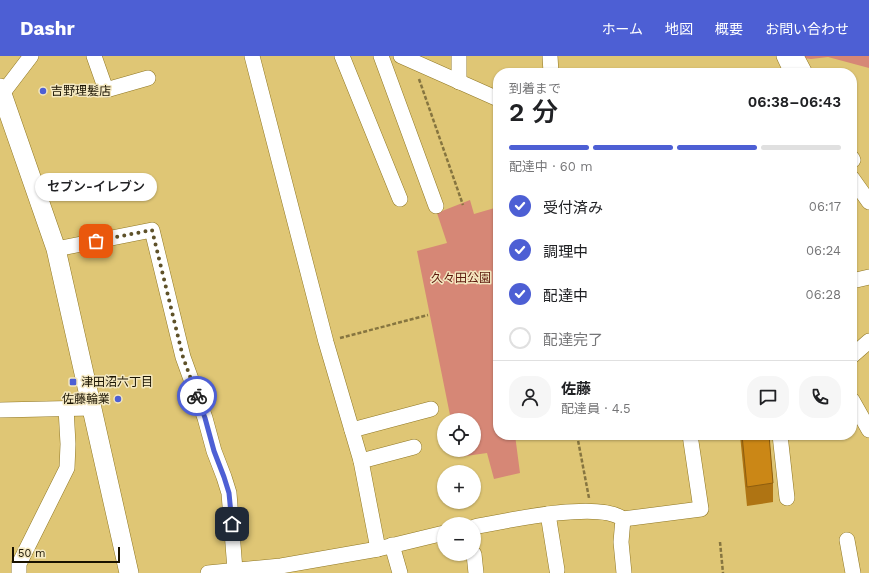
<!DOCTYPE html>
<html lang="ja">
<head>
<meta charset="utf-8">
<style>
  body { margin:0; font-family:"Work Sans","Noto Sans JP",sans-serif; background:#f6f6f6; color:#202124; height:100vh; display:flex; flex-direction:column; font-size:15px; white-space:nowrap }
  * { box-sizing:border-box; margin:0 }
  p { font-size:13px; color:#757577 }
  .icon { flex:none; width:22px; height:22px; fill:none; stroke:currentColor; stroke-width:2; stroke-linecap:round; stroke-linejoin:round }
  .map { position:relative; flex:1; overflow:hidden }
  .side { position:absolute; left:493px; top:12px; width:364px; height:372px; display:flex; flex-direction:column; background:#fff; border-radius:16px; box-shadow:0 1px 3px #0004 }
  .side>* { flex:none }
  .buttons { position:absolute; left:437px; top:357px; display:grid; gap:8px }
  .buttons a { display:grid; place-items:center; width:44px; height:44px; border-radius:50%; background:#fff; box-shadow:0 1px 3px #0004; font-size:20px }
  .scale { position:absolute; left:12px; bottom:10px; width:108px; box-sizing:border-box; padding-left:4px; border:2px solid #191200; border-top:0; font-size:11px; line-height:14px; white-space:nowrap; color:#191200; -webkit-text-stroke:3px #f4e8c1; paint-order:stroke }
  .pin { position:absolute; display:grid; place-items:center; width:34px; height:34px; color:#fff; margin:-17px; border-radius:8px; box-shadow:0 2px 6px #0006 }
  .courier { position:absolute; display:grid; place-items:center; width:40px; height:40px; margin:-20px; border:3px solid #4d5fd4; border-radius:50%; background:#fff; color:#222; box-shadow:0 1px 5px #0007 }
  .bubble { position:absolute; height:28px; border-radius:14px; background:#fff; box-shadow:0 1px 3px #0004; font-size:13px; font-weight:600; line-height:28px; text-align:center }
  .summary em { font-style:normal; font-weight:600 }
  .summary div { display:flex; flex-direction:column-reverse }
  .summary { display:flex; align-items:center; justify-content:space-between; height:68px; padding:0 16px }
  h1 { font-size:26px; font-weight:600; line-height:30px }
  .bar { display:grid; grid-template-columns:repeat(4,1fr); gap:6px 4px; align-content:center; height:48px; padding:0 16px }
  .bar i { height:5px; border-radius:3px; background:#e0e0e0 }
  .bar .on { background:#4d5fd4 }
  .bar p { grid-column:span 4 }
  .line { display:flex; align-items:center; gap:10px; padding:0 16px; border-top:1px solid #e0e0e0 }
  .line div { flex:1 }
  .round { display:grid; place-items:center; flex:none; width:42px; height:42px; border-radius:16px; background:#f6f6f6 }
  ol { padding:0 16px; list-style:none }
  li { display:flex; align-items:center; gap:12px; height:44px }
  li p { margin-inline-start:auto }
  li .icon { padding:4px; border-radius:50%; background:#4d5fd4; color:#fff; stroke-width:4 }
  li:last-child { color:#757577 }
  li i { width:22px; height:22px; border:2px solid #e0e0e0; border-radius:50% }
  header { display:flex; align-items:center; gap:24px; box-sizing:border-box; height:56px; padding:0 20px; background:#4d5fd4; color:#fff }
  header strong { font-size:19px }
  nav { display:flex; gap:22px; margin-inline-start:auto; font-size:14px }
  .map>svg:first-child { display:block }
  .green { fill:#d68776 }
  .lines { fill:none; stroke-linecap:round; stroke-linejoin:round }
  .minor-casing { stroke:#907723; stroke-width:16 }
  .major-casing { stroke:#907723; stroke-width:20 }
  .path { stroke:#867540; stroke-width:2.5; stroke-dasharray:4 2; stroke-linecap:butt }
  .minor { stroke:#fff; stroke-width:15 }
  .major { stroke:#fff; stroke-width:19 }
  .wall { fill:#af7413 }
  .building { fill:#cb8716; stroke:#8e5e0f }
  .done { stroke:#5e5129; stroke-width:4; stroke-dasharray:0 7.2 }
  .route { stroke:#4d5fd4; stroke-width:5 }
  .poi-dot { fill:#4d5fd4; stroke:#f4e8c1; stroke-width:1.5 }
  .labels { text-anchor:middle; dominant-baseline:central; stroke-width:3; stroke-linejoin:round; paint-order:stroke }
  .poi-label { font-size:12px; fill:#191200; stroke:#f4e8c1; text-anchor:start }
  .park-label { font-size:12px; fill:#5c180c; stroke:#f4e8c1 }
</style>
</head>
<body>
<header>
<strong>Dashr</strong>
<nav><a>ホーム</a><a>地図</a><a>概要</a><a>お問い合わせ</a></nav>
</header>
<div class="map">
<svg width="869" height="517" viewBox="0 0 869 517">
  <rect width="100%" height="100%" fill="#dfc675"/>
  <g class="green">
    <polygon points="790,0 869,0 869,12 828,1 811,3"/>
    <polygon points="470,144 474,158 498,151 498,379 515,379 520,417 494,423 487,397 459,401 457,394 474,394 474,364 451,364 417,195 447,187 437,157"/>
  </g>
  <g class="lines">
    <g class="minor-casing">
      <g id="minor">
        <polyline points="94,0 106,34 148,22"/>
        <polyline points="252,0 326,286 361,405 378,493"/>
        <polyline points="342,0 400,143"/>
        <polyline points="381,0 436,150"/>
        <polyline points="401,0 498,43"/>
        <polyline points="550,0 551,17"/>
        <polyline points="784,0 792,17"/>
        <polyline points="796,0 805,17"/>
        <polyline points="459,26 459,0"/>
        <polyline points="2,38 31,0"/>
        <polyline points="852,102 853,104 852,104"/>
        <polyline points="852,122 869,146"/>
        <polyline points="56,193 152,174 183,301 205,362 214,395 224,421 229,437 235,514"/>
        <polyline points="852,225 869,221"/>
        <polyline points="852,300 869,285"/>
        <polyline points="852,344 869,374"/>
        <polyline points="0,354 91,352"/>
        <polyline points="352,374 431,353"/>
        <polyline points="780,379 787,442"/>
        <polyline points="361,405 414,391"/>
        <polyline points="548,458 557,514"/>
        <polyline points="623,463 701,453 690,379"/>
        <path d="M474 471C505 465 599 444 623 463L621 486 624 517"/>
        <polyline points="847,484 853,517"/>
        <polyline points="392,489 400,517"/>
        <polyline points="474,498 476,517"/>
        <polyline points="19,517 19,508 67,412 68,388 66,352"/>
        <polyline points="208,517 281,510 378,493 444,477"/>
      </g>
    </g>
    <g class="major-casing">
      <polyline id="major" points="0,32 56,193 129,517"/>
    </g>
    <g class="path">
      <polyline points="419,23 463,149"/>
      <polyline points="340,282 428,259"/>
      <polyline points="577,379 589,442"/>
      <polyline points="720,486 723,517"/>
    </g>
    <use href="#minor" class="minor"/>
    <use href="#major" class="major"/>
  </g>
  <polygon class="wall" points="740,379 769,379 773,427 773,446 747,450"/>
  <polygon class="building" points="742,379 769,379 773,427 747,431"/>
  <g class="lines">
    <polyline class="done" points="96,185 152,174 183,301 197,340"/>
    <polyline class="route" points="197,340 205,362 214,395 224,421 229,437 232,468"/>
  </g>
  <g class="poi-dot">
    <circle cx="43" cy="35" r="4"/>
    <rect x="69" y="322" width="8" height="8" rx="2"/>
    <circle cx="118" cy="343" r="4"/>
  </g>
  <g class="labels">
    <g class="poi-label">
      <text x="51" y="35">吉野理髪店</text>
      <text x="81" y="326">津田沼六丁目</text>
      <text x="110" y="343" text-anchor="end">佐藤輪業</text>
    </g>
    <g class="park-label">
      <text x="461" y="222">久々田公園</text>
    </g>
  </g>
</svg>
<div class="buttons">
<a><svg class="icon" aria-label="locate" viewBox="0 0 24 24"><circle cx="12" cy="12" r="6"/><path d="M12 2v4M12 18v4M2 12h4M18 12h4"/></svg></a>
<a>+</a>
<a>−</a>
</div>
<div class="scale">50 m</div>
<div class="pin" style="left:96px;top:185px;background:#ea580c"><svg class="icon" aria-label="bag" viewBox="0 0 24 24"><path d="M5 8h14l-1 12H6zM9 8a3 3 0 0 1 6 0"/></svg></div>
<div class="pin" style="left:232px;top:468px;background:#1f2937"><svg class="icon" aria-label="home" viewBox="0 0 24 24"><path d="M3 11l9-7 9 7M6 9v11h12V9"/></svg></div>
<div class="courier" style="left:197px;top:340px"><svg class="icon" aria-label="bike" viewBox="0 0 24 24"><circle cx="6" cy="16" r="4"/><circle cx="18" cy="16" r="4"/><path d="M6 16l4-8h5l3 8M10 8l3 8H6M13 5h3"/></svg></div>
<div class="bubble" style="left:35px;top:117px;width:122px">セブン-イレブン</div>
<section class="side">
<div class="summary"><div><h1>2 分</h1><p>到着まで</p></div><em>06:38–06:43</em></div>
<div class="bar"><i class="on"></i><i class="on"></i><i class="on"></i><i></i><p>配達中 · 60 m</p></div>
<ol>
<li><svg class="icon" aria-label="check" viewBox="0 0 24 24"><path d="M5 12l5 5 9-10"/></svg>受付済み<p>06:17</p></li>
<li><svg class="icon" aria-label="check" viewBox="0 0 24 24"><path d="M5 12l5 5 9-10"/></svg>調理中<p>06:24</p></li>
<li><svg class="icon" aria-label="check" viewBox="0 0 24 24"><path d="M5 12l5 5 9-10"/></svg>配達中<p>06:28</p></li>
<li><i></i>配達完了</li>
</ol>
<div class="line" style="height:72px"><a class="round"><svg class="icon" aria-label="person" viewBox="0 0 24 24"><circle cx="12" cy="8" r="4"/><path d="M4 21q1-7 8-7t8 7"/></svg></a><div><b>佐藤</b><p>配達員 · 4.5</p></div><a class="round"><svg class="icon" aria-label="chat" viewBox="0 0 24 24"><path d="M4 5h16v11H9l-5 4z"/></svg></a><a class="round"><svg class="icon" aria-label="phone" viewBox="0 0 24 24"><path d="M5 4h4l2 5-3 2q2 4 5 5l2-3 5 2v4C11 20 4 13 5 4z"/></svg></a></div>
</section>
</div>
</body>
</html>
